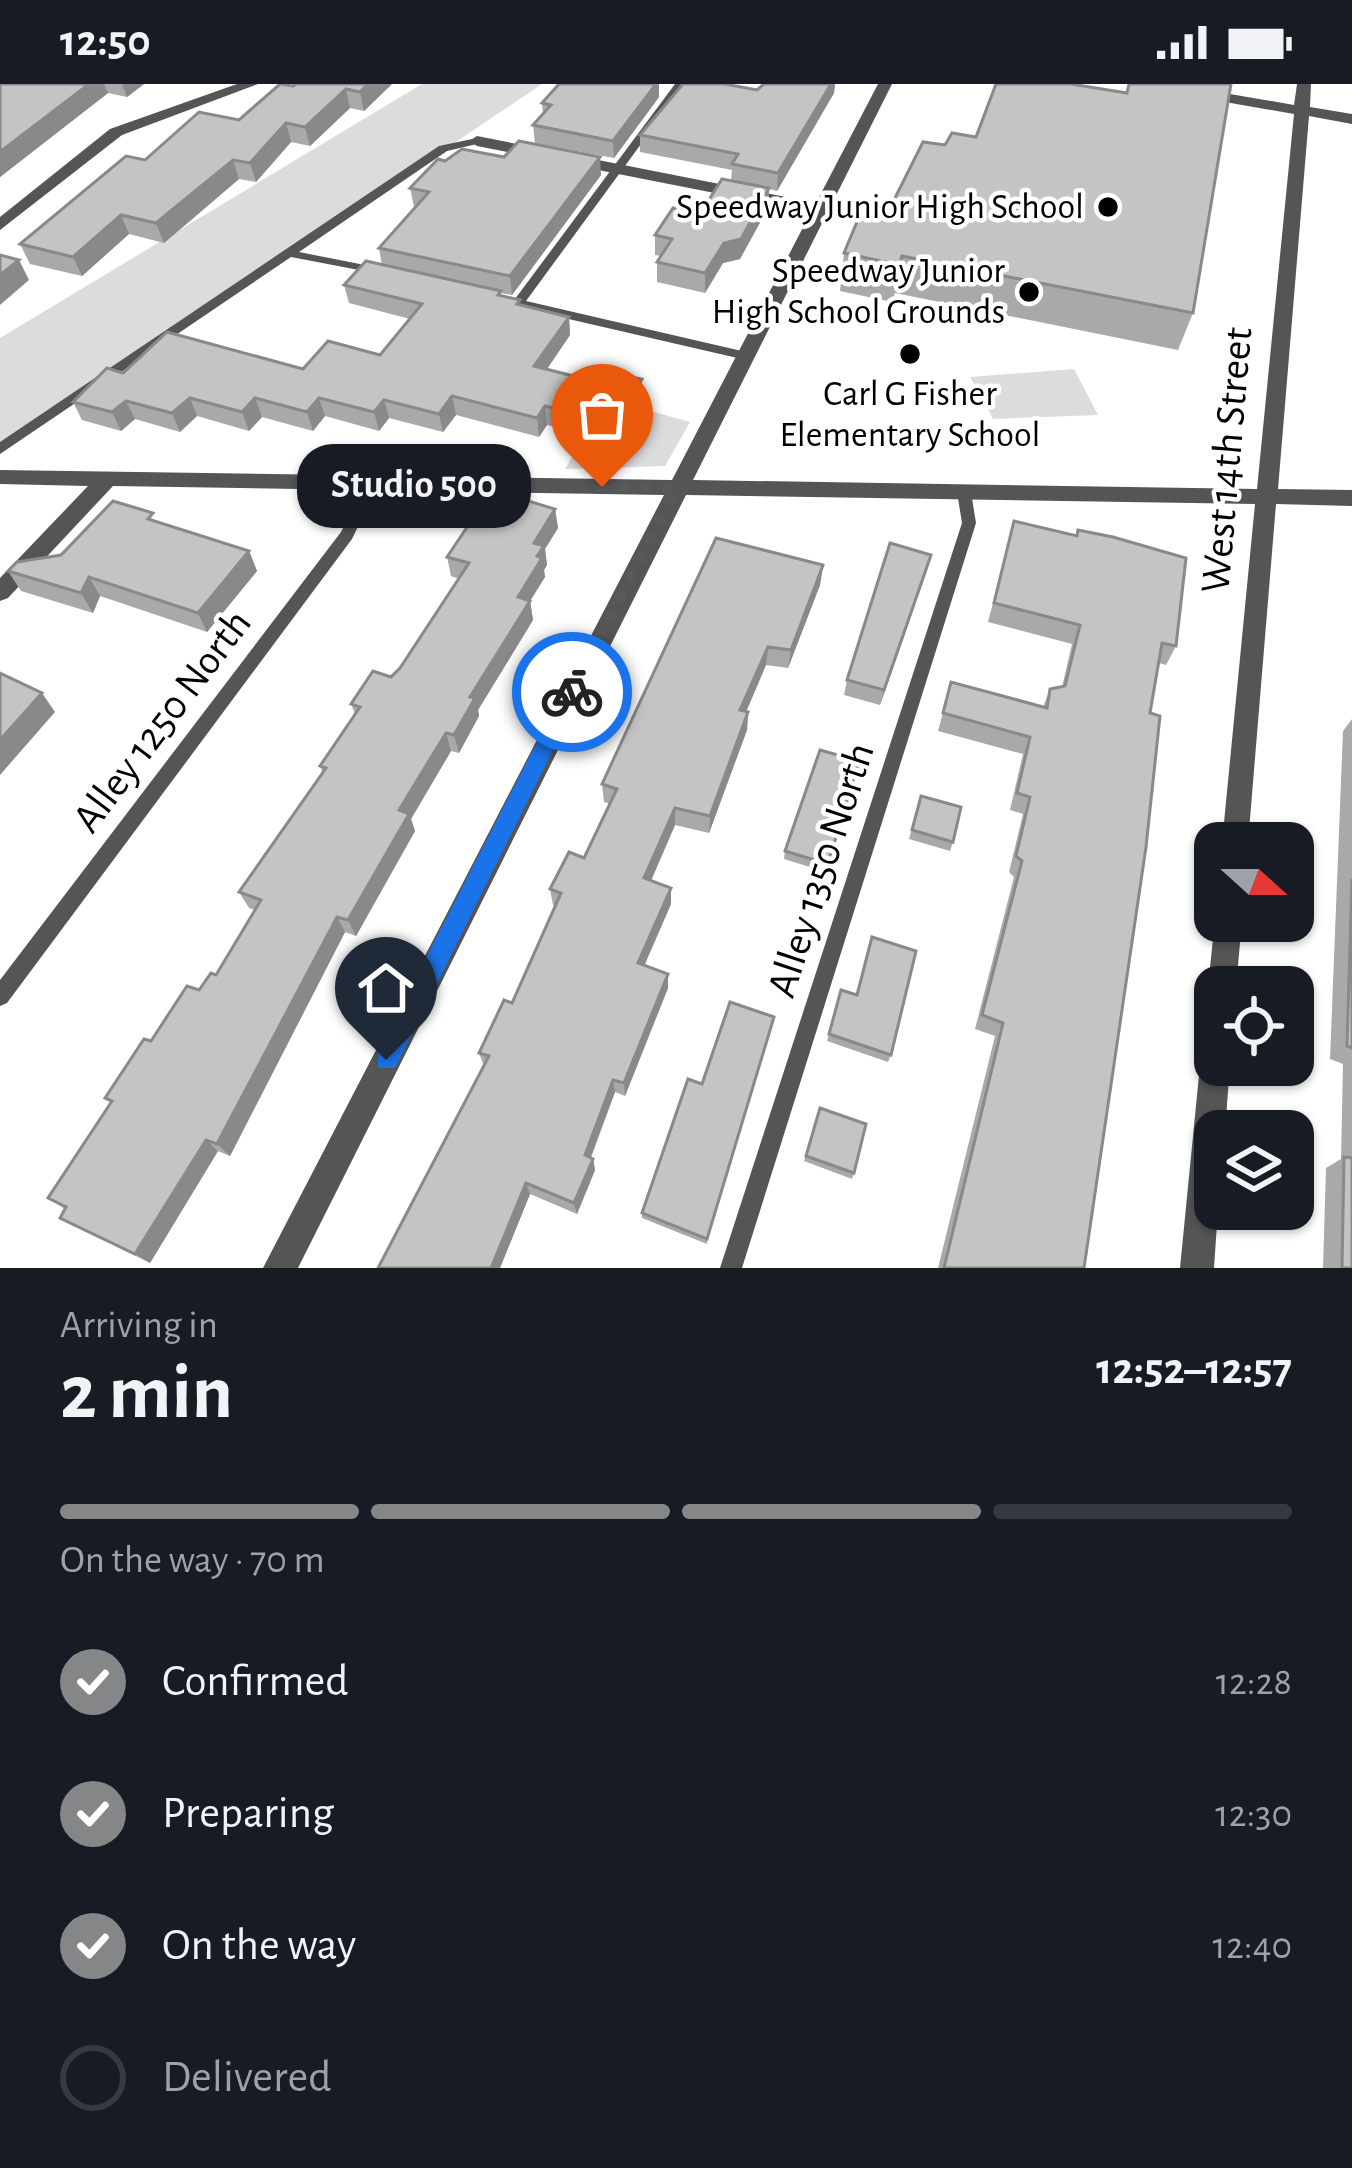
<!DOCTYPE html>
<html lang="en">
<head>
<meta charset="utf-8">
<style>
  body { margin:0; font-family:"Alegreya Sans",sans-serif; background:#242831; color:#f1f3f6; height:100vh; display:flex; flex-direction:column; font-size:45px; white-space:nowrap }
  * { box-sizing:border-box; margin:0 }
  p { font-size:39px; color:#9ea1a6 }
  .icon { flex:none; width:66px; height:66px; fill:none; stroke:currentColor; stroke-width:2; stroke-linecap:round; stroke-linejoin:round }
  .map { position:relative; height:1184px; overflow:hidden }
  .drawer { display:flex; flex-direction:column; background:#171b24; flex:1 }
  .drawer>* { flex:none }
  .needle { width:78px; rotate:111deg }
  .controls { position:absolute; left:1194px; top:738px; display:grid; gap:24px }
  .controls a { display:grid; place-items:center; width:120px; height:120px; border-radius:24px; background:#171b24; box-shadow:0 3px 9px #0004; font-size:60px }
  .pin { position:absolute; display:grid; place-items:center; width:102px; height:102px; color:#fff; margin:-123px -51px; border-radius:50% 50% 50% 0; rotate:-45deg; box-shadow:0 0 12px #0007 }
  .pin .icon { rotate:45deg }
  .courier { position:absolute; display:grid; place-items:center; width:120px; height:120px; margin:-60px; border:9px solid #1a73e8; border-radius:50%; background:#fff; color:#222; box-shadow:0 3px 15px #0007 }
  .bubble { position:absolute; height:84px; border-radius:36px; background:#171b24; box-shadow:0 3px 9px #0004; font-size:39px; font-weight:600; line-height:84px; text-align:center }
  .summary em { font-style:normal; font-weight:600 }
  .summary div { display:flex; flex-direction:column-reverse }
  .summary { display:flex; align-items:center; justify-content:space-between; height:204px; padding:0 60px }
  h1 { font-size:78px; font-weight:600; line-height:90px }
  .bar { display:grid; grid-template-columns:repeat(4,1fr); gap:18px 12px; align-content:center; height:144px; padding:0 60px }
  .bar i { height:15px; border-radius:9px; background:#363941 }
  .bar .on { background:#858687 }
  .bar p { grid-column:span 4 }
  ol { padding:0 60px; list-style:none }
  li { display:flex; align-items:center; gap:36px; height:132px }
  li p { margin-inline-start:auto }
  li .icon { padding:12px; border-radius:50%; background:#858687; color:#fff; stroke-width:4 }
  li:last-child { color:#9ea1a6 }
  li i { width:66px; height:66px; border:6px solid #363941; border-radius:50% }
  .status { display:flex; justify-content:space-between; align-items:center; height:84px; padding:0 60px; background:#171b24; direction:ltr }
  .status svg { height:33px; fill:currentColor }
  .map>svg:first-child { display:block }
  .green { fill:#dcdcdc }
  .lines { fill:none; stroke-linecap:round; stroke-linejoin:round }
  .lane { fill:#555; fill-rule:evenodd }
  .street { fill:#555; fill-rule:evenodd }
  .wall { fill:#a9a9a9 }
  .shaded-wall { fill:#898989 }
  .building { fill:#c4c4c4; stroke:#898989; stroke-width:3 }
  .route { fill:#1a73e8 }
  .done { stroke:#595959; stroke-width:12; stroke-dasharray:0 21.6 }
  .poi-dot { fill:#000; stroke:#fff; stroke-width:4.5 }
  .labels { text-anchor:middle; dominant-baseline:central; stroke-width:9; stroke-linejoin:round; paint-order:stroke }
  .far-poi-label { font-size:36px; fill:#000; stroke:#fff; text-anchor:end }
  .street-label { font-size:42px; fill:#000; stroke:#fff }
</style>
</head>
<body>
<div class="status"><b>12:50</b><svg viewBox="0 0 49 12"><path d="M0 12V9h3v3zM5 12V6h3v6zM10 12V3h3v9zM15 12V0h3v12zM26 1h20v11H26zM47 4h2v5h-2z"/></svg></div>
<div class="map">
<svg width="1352" height="1184" viewBox="0 0 1352 1184">
  <rect width="100%" height="100%" fill="#fff"/>
  <g class="green">
    <polygon points="422,0 542,0 0,365 0,254"/>
    <polygon points="1074,285 1098,331 993,335 970,293"/>
    <path d="M640 324 690 338 665 382 565 385 585 351C618 360 623 353 640 324Z"/>
  </g>
  <g class="lines">
    <g class="lane">
      <polygon points="675,0 685,0 526,217 746,268 751,269 751,275 746,276 499,219 493,215 499,211 515,215"/>
      <polygon points="477,54 482,57 481,59 447,67 299,168 385,185 385,191 291,173 0,370 0,358 439,62"/>
      <polygon points="372,394 379,399 352,455 7,919 0,922 0,896 341,448 365,399"/>
      <polygon points="964,403 971,408 976,439 742,1184 720,1184 962,439 957,408"/>
    </g>
    <g class="street">
      <polygon points="237,0 258,0 122,51 0,146 0,133 110,45"/>
      <polygon points="878,0 892,0 693,396 1257,405 1294,30 1145,4 1138,0 1172,0 1294,21 1297,0 1311,0 1310,23 1352,30 1352,40 1309,32 1278,405 1352,406 1352,422 1276,420 1248,759 1222,759 1255,420 686,411 298,1184 263,1184 664,411 113,402 8,514 0,517 0,494 88,402 0,400 0,386 672,396 811,128 477,62 469,57 477,52 816,119"/>
      <polygon points="1215,835 1242,837 1236,903 1215,903 1215,914 1208,903"/>
      <polygon points="1215,966 1215,981 1230,981 1225,1047 1215,1047 1215,1125 1218,1125 1214,1184 1180,1184 1200,981 1204,970"/>
    </g>
  </g>
  <g class="wall">
    <polygon points="0,0 144,0 127,13 108,9 0,93"/>
    <polygon points="392,0 364,27 350,24 310,62 291,58 256,98 239,95 164,159 129,150 82,192 30,180 20,160 145,76 239,36 293,2"/>
    <polygon points="559,0 659,0 659,13 614,74 535,59 533,41 543,30 542,19"/>
    <polygon points="764,0 835,0 834,9 777,107 769,105 768,124 740,175 723,179 705,209 657,198 657,178 661,172 655,171 655,151 700,130 731,97 732,86 640,68 640,51 757,6"/>
    <polygon points="601,91 512,211 501,209 502,212 521,221 569,233 570,251 547,285 642,314 618,358 547,341 539,353 456,331 443,348 389,334 379,347 325,332 313,347 262,333 249,347 197,332 180,348 135,335 121,347 82,336 73,318 123,289 303,285 380,271 410,235 349,219 344,201 382,181 379,164 416,123 414,123 410,104"/>
    <polygon points="864,121 1193,229 1178,266 895,209 892,218 840,207 844,169"/>
    <polygon points="555,425 558,444 545,465 547,481 544,486 545,493 530,517 533,536 478,626 479,632 459,669 451,667 411,735 415,747 356,852 345,848 230,1072 218,1067 150,1179 60,1134 65,1125 48,1114 111,1019 105,1014 151,957 216,891 255,826 249,824 239,808 323,689 320,682 355,630 351,620 400,584 459,495 451,492 447,473"/>
    <polygon points="1014,437 1176,562 1166,581 1159,579 1150,629 1084,1184 938,1184 995,952 975,945 1014,793 1009,788 1023,730 1010,726 1023,670 938,647 951,598 1043,623 1050,605 1062,603 1072,560 988,538"/>
    <polygon points="158,438 249,467 257,487 207,548 100,512 93,529 21,507 8,487"/>
    <polygon points="823,481 820,501 788,584 766,581 746,628 748,628 747,646 709,749 675,741 651,797 671,804 671,820 644,881 668,890 668,904 625,1012 615,1008 591,1074 593,1075 595,1086 577,1130 530,1110 500,1184 484,982 479,969 512,919 555,822 553,821 550,805 584,774 610,720 604,718 602,700"/>
    <polygon points="927,486 880,621 844,611 847,596"/>
    <polygon points="1352,635 1352,1184 1323,1184 1326,1084 1341,1075 1343,980 1330,975 1343,647"/>
    <polygon points="859,677 826,788 784,775 785,767"/>
    <polygon points="921,712 953,758 950,767 909,755"/>
    <polygon points="841,906 891,971 888,978 827,957"/>
    <polygon points="730,918 707,1160 642,1134 642,1129 702,1000"/>
    <polygon points="820,1024 854,1089 852,1095 804,1077"/>
  </g>
  <g class="shaded-wall">
    <polygon points="89,0 104,0 108,9 0,93 0,68"/>
    <polygon points="122,0 144,0 127,13"/>
    <polygon points="368,0 392,0 364,27 360,8"/>
    <polygon points="656,0 659,0 659,13 614,74 613,57"/>
    <polygon points="831,0 835,0 834,9 777,107 778,89"/>
    <polygon points="346,5 350,24 310,62 305,43"/>
    <polygon points="286,39 291,58 256,98 250,79"/>
    <polygon points="600,73 601,91 512,211 510,192"/>
    <polygon points="233,76 239,95 164,159 156,139"/>
    <polygon points="769,104 768,124 740,175 723,179 705,209 705,189 724,159"/>
    <polygon points="121,131 129,150 82,192 73,173"/>
    <polygon points="19,176 29,196 0,221 0,191"/>
    <polygon points="569,233 570,251 536,301 534,282"/>
    <polygon points="642,295 642,314 618,358 617,339"/>
    <polygon points="452,312 456,331 443,348 439,330"/>
    <polygon points="190,314 197,332 180,348 172,329"/>
    <polygon points="255,314 262,333 249,347 242,328"/>
    <polygon points="319,314 325,332 313,347 307,328"/>
    <polygon points="384,316 389,334 379,347 374,328"/>
    <polygon points="126,317 135,335 121,347 112,328"/>
    <polygon points="545,322 547,341 539,353 537,334"/>
    <polygon points="555,425 558,444 545,465 547,481 544,486 545,493 530,517 533,536 478,626 479,632 459,669 454,651 518,513 534,459"/>
    <polygon points="249,467 257,487 207,548 198,529"/>
    <polygon points="931,471 927,486 880,621 884,606"/>
    <polygon points="823,481 820,501 788,584 791,566"/>
    <polygon points="89,493 100,512 93,529 81,509"/>
    <polygon points="768,563 766,581 739,644 740,626"/>
    <polygon points="42,609 55,628 0,691 0,656"/>
    <polygon points="748,628 747,646 709,749 710,732"/>
    <polygon points="446,649 451,667 411,735 415,747 356,852 348,836 399,726"/>
    <polygon points="675,724 675,741 645,810 644,794"/>
    <polygon points="671,804 671,820 639,894 638,879"/>
    <polygon points="337,833 345,848 230,1072 217,1060"/>
    <polygon points="668,890 668,904 625,1012 624,999"/>
    <polygon points="613,996 615,1008 587,1082 585,1071"/>
    <polygon points="206,1056 218,1067 150,1179 135,1170"/>
    <polygon points="593,1075 595,1086 577,1130 574,1119"/>
    <polygon points="526,1099 530,1110 500,1184 491,1184"/>
  </g>
  <g class="building">
    <polygon points="0,0 89,0 0,68"/>
    <polygon points="280,0 293,2 296,0 368,0 360,8 346,5 305,43 286,39 250,79 233,76 156,139 121,131 73,173 20,160 126,72 145,76 199,28 239,36"/>
    <polygon points="559,0 656,0 613,57 533,41 551,21 542,19"/>
    <polygon points="683,0 725,0 757,6 764,0 831,0 778,89 732,80 738,70 640,51"/>
    <polygon points="996,0 1071,0 1127,9 1129,0 1231,0 1193,229 902,172 899,181 844,169 864,121 890,124 923,58 945,61 952,49 976,53"/>
    <polygon points="519,57 600,73 510,192 379,164 429,108 410,104 438,75 445,77 462,65 504,73"/>
    <polygon points="722,95 769,104 741,155 724,159 705,189 657,178 672,155 655,151 673,124 700,130"/>
    <polygon points="0,171 19,176 0,191"/>
    <polygon points="366,177 501,207 498,211 520,216 517,220 569,233 534,282 601,299 607,289 642,295 617,339 545,322 537,334 452,312 439,330 384,316 374,328 319,314 307,328 255,314 242,328 190,314 172,329 126,317 112,328 73,318 107,284 123,289 167,248 303,285 328,257 380,271 422,220 344,201"/>
    <polygon points="515,413 555,425 534,459 544,462 537,472 542,474 518,513 530,517 470,613 475,614 454,651 446,649 399,726 409,730 348,836 337,833 217,1060 206,1056 135,1170 60,1134 66,1123 48,1114 112,1017 105,1014 144,955 151,957 187,902 199,906 211,889 216,891 261,816 239,808 326,684 320,682 360,623 351,620 373,587 391,593 400,584 469,479 447,473 486,415"/>
    <polygon points="113,417 153,429 148,435 249,467 198,529 89,493 81,509 8,487 17,478 61,471"/>
    <polygon points="1014,437 1077,452 1078,446 1113,453 1186,474 1176,562 1162,559 1150,629 1160,632 1146,763 1084,1184 944,1184 1003,939 982,931 1022,777 1016,772 1030,713 1017,709 1030,653 943,629 951,598 1047,624 1050,605 1065,602 1080,541 994,519"/>
    <polygon points="716,454 823,481 791,566 768,563 740,626 748,628 710,732 675,724 644,794 671,804 638,879 668,890 624,999 613,996 585,1071 593,1075 574,1119 526,1099 491,1184 378,1184 489,972 479,969 504,916 512,919 561,809 550,805 569,768 584,774 617,705 602,700"/>
    <polygon points="890,459 931,471 884,606 847,596"/>
    <polygon points="0,589 42,609 0,656"/>
    <polygon points="820,666 859,677 828,780 785,767"/>
    <polygon points="921,712 961,723 953,758 912,746"/>
    <polygon points="1352,795 1352,964 1347,962"/>
    <polygon points="872,853 916,867 891,971 829,950 841,906 857,911"/>
    <polygon points="730,918 774,933 707,1155 642,1129 688,995 702,1000"/>
    <polygon points="820,1024 866,1040 854,1089 806,1072"/>
    <polygon points="1344,1073 1352,1074 1352,1184 1342,1184"/>
  </g>
  <polygon class="route" points="572,600 582,608 395,984 378,984 378,967 566,602"/>
  <g class="lines">
    <polyline class="done" points="572,608 676,404 602,403"/>
  </g>
  <g class="poi-dot">
    <circle cx="1108" cy="123" r="12"/>
    <circle cx="1029" cy="208" r="12"/>
    <circle cx="910" cy="270" r="12"/>
  </g>
  <g class="labels">
    <g class="far-poi-label">
      <text x="1084" y="123">Speedway Junior High School</text>
      <text x="1005" y="187">Speedway Junior<tspan x="1005" dy="41">High School Grounds</tspan></text>
      <text x="910" y="310" text-anchor="middle">Carl G Fisher<tspan x="910" dy="41">Elementary School</tspan></text>
    </g>
    <g class="street-label">
      <text transform="translate(1227 376) rotate(-85)">West 14th Street</text>
      <text transform="translate(162 637) rotate(-53)">Alley 1250 North</text>
      <text transform="translate(821 786) rotate(-72)">Alley 1350 North</text>
    </g>
  </g>
</svg>
<div class="controls">
<a><svg class="needle" viewBox="-14 -14 28 28"><path d="M0-13l5 13h-10z" fill="#e53935"/><path d="M0 13l5-13h-10z" fill="#9ea1a6"/></svg></a>
<a><svg class="icon" aria-label="locate" viewBox="0 0 24 24"><circle cx="12" cy="12" r="6"/><path d="M12 2v4M12 18v4M2 12h4M18 12h4"/></svg></a>
<a><svg class="icon" aria-label="layers" viewBox="0 0 24 24"><path d="M12 4l9 5-9 5-9-5zM3 14l9 5 9-5"/></svg></a>
</div>
<div class="pin" style="left:602px;top:403px;background:#ea580c"><svg class="icon" aria-label="bag" viewBox="0 0 24 24"><path d="M5 8h14l-1 12H6zM9 8a3 3 0 0 1 6 0"/></svg></div>
<div class="pin" style="left:386px;top:976px;background:#1f2937"><svg class="icon" aria-label="home" viewBox="0 0 24 24"><path d="M3 11l9-7 9 7M6 9v11h12V9"/></svg></div>
<div class="courier" style="left:572px;top:608px"><svg class="icon" aria-label="bike" viewBox="0 0 24 24"><circle cx="6" cy="16" r="4"/><circle cx="18" cy="16" r="4"/><path d="M6 16l4-8h5l3 8M10 8l3 8H6M13 5h3"/></svg></div>
<div class="bubble" style="left:297px;top:360px;width:234px">Studio 500</div>
</div>
<section class="drawer">
<div class="summary"><div><h1>2 min</h1><p>Arriving in</p></div><em>12:52–12:57</em></div>
<div class="bar"><i class="on"></i><i class="on"></i><i class="on"></i><i></i><p>On the way · 70 m</p></div>
<ol>
<li><svg class="icon" aria-label="check" viewBox="0 0 24 24"><path d="M5 12l5 5 9-10"/></svg>Confirmed<p>12:28</p></li>
<li><svg class="icon" aria-label="check" viewBox="0 0 24 24"><path d="M5 12l5 5 9-10"/></svg>Preparing<p>12:30</p></li>
<li><svg class="icon" aria-label="check" viewBox="0 0 24 24"><path d="M5 12l5 5 9-10"/></svg>On the way<p>12:40</p></li>
<li><i></i>Delivered</li>
</ol>
</section>
</body>
</html>
